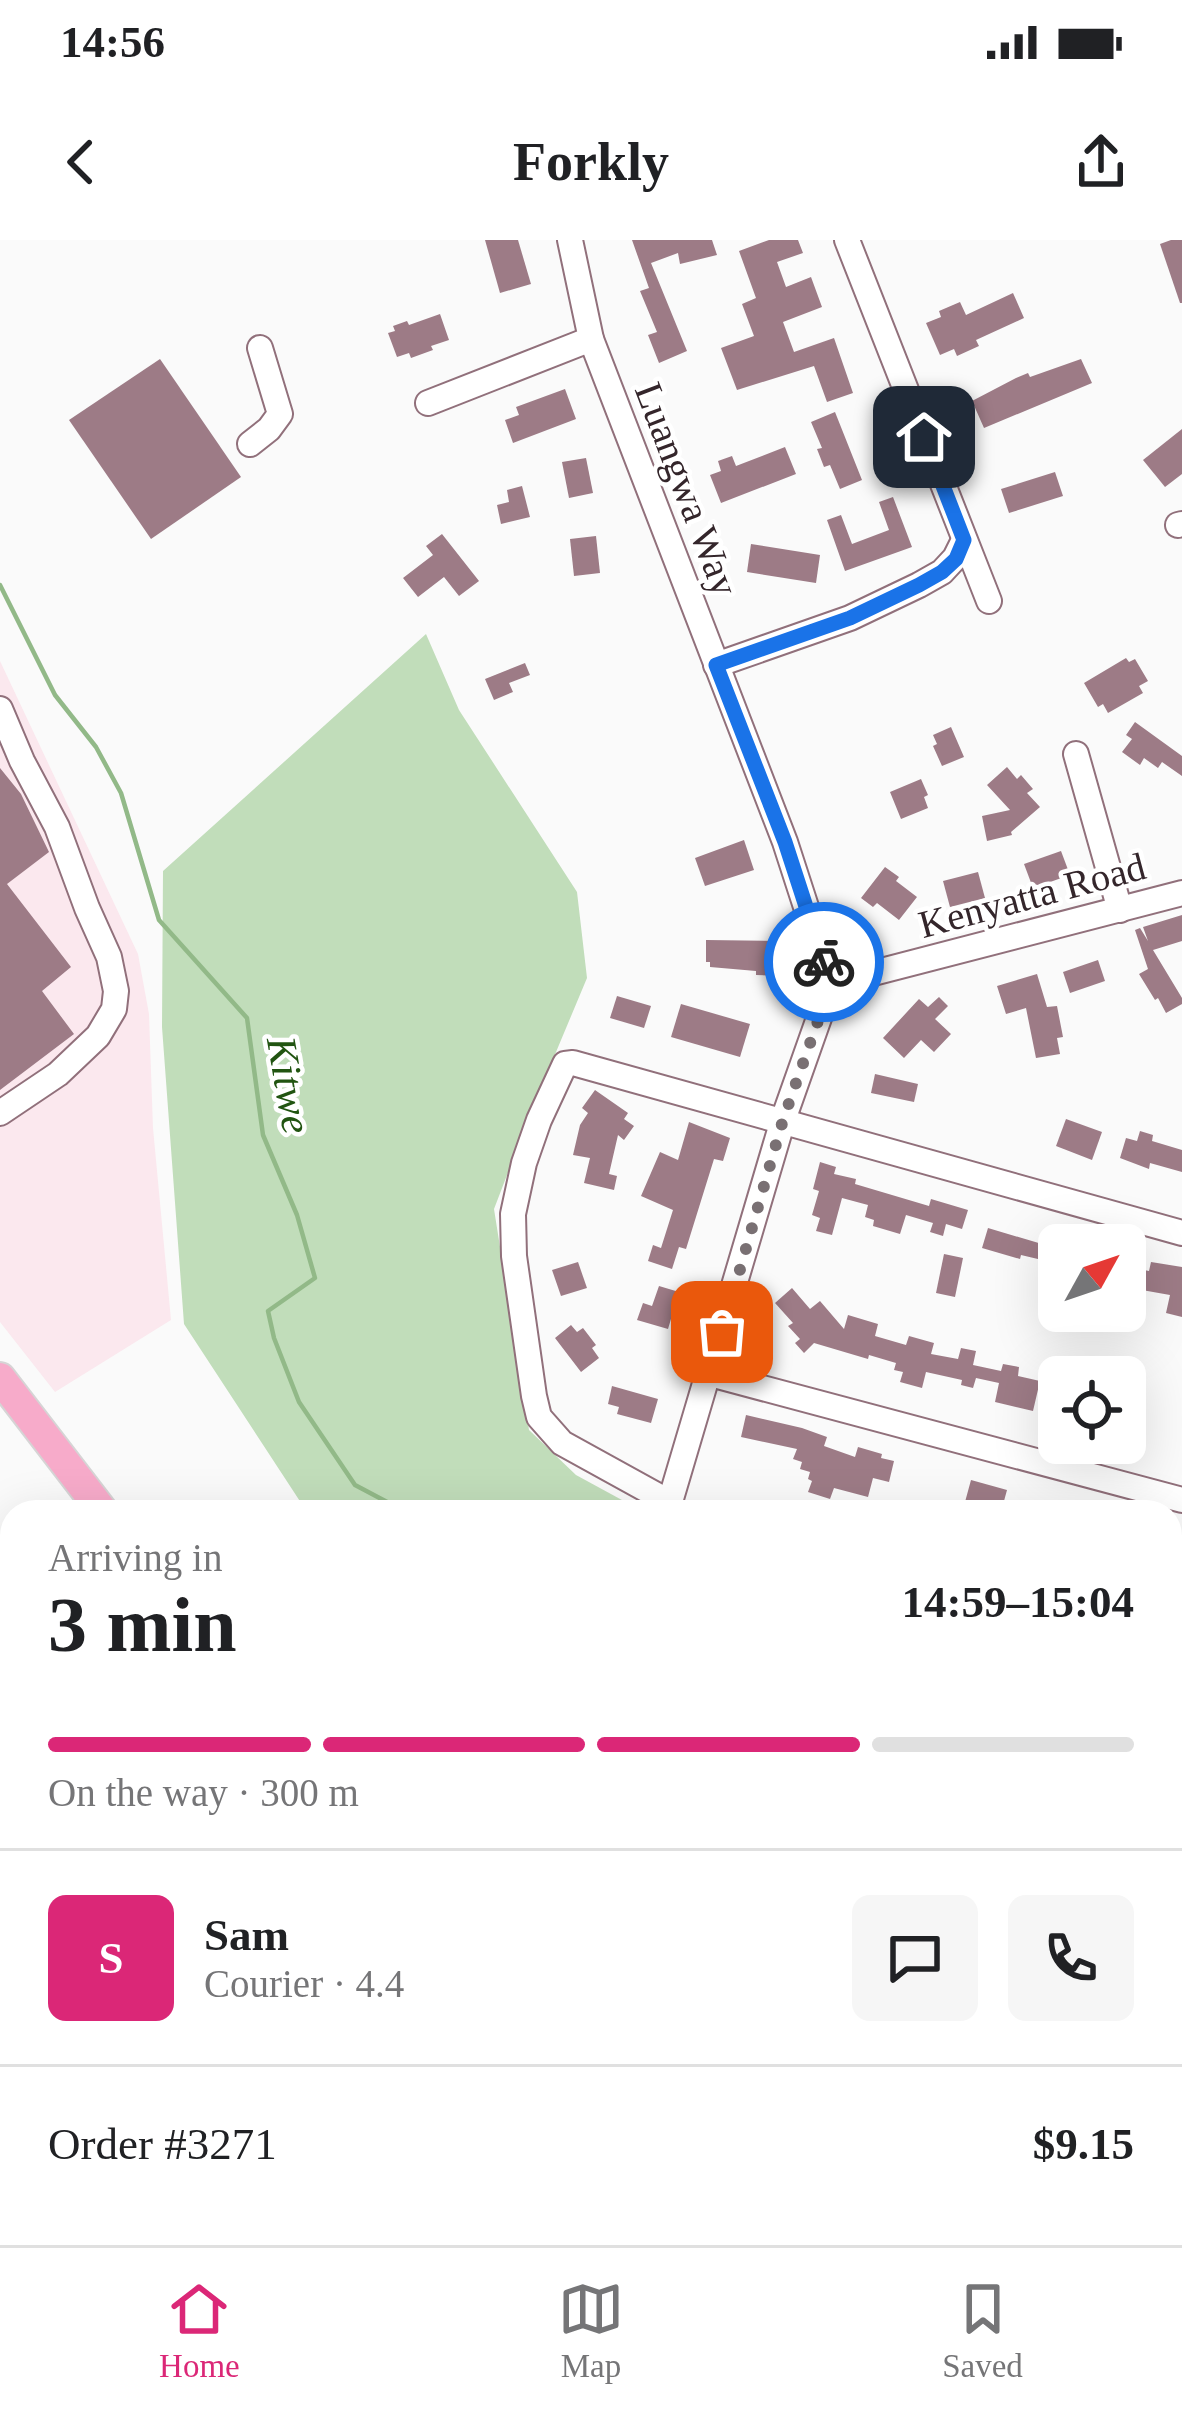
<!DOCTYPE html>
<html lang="en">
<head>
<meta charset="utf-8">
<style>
  body { margin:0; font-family:"Times New Roman",serif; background:#f6f6f6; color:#202124; height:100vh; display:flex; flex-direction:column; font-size:45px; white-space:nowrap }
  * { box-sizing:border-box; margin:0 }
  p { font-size:39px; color:#757577 }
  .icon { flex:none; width:66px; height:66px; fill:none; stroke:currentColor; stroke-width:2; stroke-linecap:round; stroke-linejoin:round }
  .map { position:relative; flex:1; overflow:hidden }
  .details { position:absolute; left:0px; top:1260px; width:1182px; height:747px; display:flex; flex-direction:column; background:#fff; border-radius:36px 36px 0 0; box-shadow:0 12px 48px #0002 }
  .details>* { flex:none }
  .needle { width:78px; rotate:50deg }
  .fabs { position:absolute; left:1038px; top:984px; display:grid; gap:24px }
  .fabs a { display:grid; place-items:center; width:108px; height:108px; border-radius:18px; background:#fff; box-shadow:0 12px 48px #0002; font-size:60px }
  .pin { position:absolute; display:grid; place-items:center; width:102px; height:102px; color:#fff; margin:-51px; border-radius:24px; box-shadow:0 6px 18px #0006 }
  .courier { position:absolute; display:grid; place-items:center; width:120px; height:120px; margin:-60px; border:9px solid #1a73e8; border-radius:50%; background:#fff; color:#222; box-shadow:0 3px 15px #0007 }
  .headline em { font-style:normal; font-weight:600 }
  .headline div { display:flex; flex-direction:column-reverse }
  .headline { display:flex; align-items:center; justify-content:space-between; height:204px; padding:0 48px }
  h1 { font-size:78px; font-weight:600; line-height:90px }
  .bar { display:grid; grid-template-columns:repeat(4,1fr); gap:18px 12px; align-content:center; height:144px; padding:0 48px }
  .bar i { height:15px; border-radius:9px; background:#e0e0e0 }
  .bar .active { background:#db2777 }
  .bar p { grid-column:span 4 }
  .line { display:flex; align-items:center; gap:30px; padding:0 48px; border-top:3px solid #e0e0e0 }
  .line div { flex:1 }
  .round { display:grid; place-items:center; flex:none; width:126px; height:126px; border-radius:18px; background:#f6f6f6 }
  .status { display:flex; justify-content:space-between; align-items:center; height:84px; padding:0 60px; background:#fff; direction:ltr }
  .status svg { height:33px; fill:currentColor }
  header { display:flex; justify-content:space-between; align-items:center; height:156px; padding:0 48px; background:#fff; font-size:54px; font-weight:600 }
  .menu { display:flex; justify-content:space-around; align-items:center; height:168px; border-top:3px solid #e0e0e0; background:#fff; font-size:33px; color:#757577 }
  .menu a { display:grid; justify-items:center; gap:6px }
  .menu .active { color:#db2777 }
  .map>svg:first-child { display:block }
  .built { fill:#fbe8ee }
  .green { fill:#c1ddba }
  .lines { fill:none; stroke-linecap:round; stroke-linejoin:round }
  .stream { stroke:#92b988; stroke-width:4.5 }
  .building { fill:#9d7b86 }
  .minor-casing { stroke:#91707b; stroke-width:28 }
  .major-casing { stroke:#d6d4d5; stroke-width:34 }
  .minor { stroke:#fff; stroke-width:24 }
  .major { stroke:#f7abca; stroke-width:30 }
  .done { stroke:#797073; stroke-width:12; stroke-dasharray:0 21.6 }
  .route { stroke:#1a73e8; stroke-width:15 }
  .labels { text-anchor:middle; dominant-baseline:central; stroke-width:9; stroke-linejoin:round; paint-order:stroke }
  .street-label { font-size:39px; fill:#34262b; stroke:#fff }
  .water-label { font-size:42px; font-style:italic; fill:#215411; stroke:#fff }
</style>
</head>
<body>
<div class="status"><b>14:56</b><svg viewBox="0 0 49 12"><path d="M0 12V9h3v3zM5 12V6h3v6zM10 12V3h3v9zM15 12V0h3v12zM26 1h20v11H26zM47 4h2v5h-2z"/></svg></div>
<header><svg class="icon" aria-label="back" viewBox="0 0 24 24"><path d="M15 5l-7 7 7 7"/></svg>Forkly<svg class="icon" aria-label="share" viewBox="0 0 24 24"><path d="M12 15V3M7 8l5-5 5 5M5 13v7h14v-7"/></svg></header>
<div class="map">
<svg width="1182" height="2005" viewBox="0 0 1182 2005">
  <rect width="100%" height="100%" fill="#fafafa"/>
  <polygon class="built" points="0,421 138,714 149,774 153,888 171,1080 55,1152 0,1082"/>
  <polygon class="green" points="426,394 459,470 577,652 587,738 533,867 494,969 529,1190 576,1235 644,1272 307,1272 184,1084 162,787 163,631"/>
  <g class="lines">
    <g class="stream">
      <polyline points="0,345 55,455 96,507 121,553 159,680 247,778 263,895 297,975 315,1038 268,1071 274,1098 299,1162 355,1245 406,1272"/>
      <polyline points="758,1995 763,2005"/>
    </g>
  </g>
  <g class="building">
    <polygon points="485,0 518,0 531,44 500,53"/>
    <polygon points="632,0 712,0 717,15 680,24 678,13 651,23 687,111 659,123 648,95 657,92 640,51 649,48"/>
    <polygon points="769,0 798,0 803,13 777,22 786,47 811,37 822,67 783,82 794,112 834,98 853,153 827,162 814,126 737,150 721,108 754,96 742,64 756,58 739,11"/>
    <polygon points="1171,0 1182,0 1182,63 1180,63 1160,4"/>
    <polygon points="1013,53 1024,78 976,100 979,106 957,116 954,109 940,115 926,83 941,77 939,71 960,62 966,75"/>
    <polygon points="440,74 449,100 431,106 433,110 411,118 409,113 397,117 388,93 395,91 393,86 407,81 409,85"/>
    <polygon points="160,119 241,237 151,299 69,180"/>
    <polygon points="1081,119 1092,143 984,188 972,161 1016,138 1028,133 1030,137"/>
    <polygon points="565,149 576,179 513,203 505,180 519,175 516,167"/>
    <polygon points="835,172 862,240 840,249 830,225 824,227 817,209 822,208 811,182"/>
    <polygon points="1182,189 1182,234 1165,247 1143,220"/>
    <polygon points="904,190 914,216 897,223 887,196"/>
    <polygon points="785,207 796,234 721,263 710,235 721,231 718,221 732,216 736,226"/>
    <polygon points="586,218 593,253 569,258 562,222"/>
    <polygon points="1055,232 1063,256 1009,273 1001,249"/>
    <polygon points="522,246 530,277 501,284 497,265 509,262 507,250"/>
    <polygon points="893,257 912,307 845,331 827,280 841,275 852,304 889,290 879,262"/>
    <polygon points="442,294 479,341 459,356 444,337 418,357 403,338 433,315 426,306"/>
    <polygon points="596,296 600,333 574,336 570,299"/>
    <polygon points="751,304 820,315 816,343 747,332"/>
    <polygon points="1126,418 1129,422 1135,419 1148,441 1139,446 1143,453 1108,473 1103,464 1098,467 1084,443"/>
    <polygon points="525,423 530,435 509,443 513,452 494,460 485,439"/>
    <polygon points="1135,482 1182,516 1182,536 1162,522 1158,528 1144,518 1140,525 1122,512 1132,499 1126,495"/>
    <polygon points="951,487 964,517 942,526 933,506 937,504 933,495"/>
    <polygon points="1007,527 1017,539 1021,535 1033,549 1027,553 1040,567 1011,592 1012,595 987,601 982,576 1010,570 987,545"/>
    <polygon points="0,528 21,554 49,612 7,644 71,727 42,751 74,794 0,850"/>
    <polygon points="921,539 928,555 924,557 928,568 901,579 890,552"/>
    <polygon points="744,600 754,630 705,646 695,618"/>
    <polygon points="1061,611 1070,635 1033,648 1024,624"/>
    <polygon points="885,627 899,637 896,641 917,657 899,680 877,663 873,667 861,658"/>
    <polygon points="978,632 985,658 950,667 943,641"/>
    <polygon points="1182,675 1182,701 1153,710 1182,758 1182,764 1166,773 1158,758 1155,760 1139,734 1148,729 1135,690 1140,688 1148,701 1143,687"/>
    <polygon points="706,700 786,701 786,725 782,725 782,736 756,735 756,731 710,727 710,722 706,722"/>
    <polygon points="1098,720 1105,741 1070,753 1063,732"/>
    <polygon points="1037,734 1047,767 1057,766 1063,797 1057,798 1060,814 1036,818 1026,768 1006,774 997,746"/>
    <polygon points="617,756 651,766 644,788 610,778"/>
    <polygon points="939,757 948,766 935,779 951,794 934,812 921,800 904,818 883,798 919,759 928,767"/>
    <polygon points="681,764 750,784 740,817 671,797"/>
    <polygon points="875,834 918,844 914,862 871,853"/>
    <polygon points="595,850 628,873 624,879 634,886 624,900 618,895 609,934 617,936 614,950 584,943 590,918 573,915 580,885 588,873 582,868"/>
    <polygon points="1066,879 1102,892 1092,920 1056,906"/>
    <polygon points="689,882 730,898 723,921 714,919 686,1009 679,1007 672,1029 648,1021 653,1005 661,1008 673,970 641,956 660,912 678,920"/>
    <polygon points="1140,891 1153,895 1152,901 1182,910 1182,932 1150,923 1149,929 1120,918 1126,898 1137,901"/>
    <polygon points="820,922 836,927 834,934 856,939 855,944 929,966 931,959 968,970 962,989 946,984 943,996 930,992 933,983 906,975 900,994 873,986 874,980 865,977 868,965 842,958 832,995 816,991 820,978 812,975 819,951 813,949"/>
    <polygon points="988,988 1042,1004 1043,997 1060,1001 1059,1024 1021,1015 1020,1019 982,1008"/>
    <polygon points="944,1014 963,1018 955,1057 936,1053"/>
    <polygon points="578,1022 587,1048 561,1056 552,1030"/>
    <polygon points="1151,1022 1182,1027 1182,1077 1166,1073 1170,1055 1125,1047 1125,1026 1149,1031"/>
    <polygon points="659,1046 679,1052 668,1089 637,1080 643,1063 652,1066"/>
    <polygon points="792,1048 810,1069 820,1061 844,1089 848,1075 878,1084 875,1096 906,1105 909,1096 934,1103 931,1114 958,1119 961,1108 976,1111 973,1125 1001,1131 1003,1124 1019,1127 1018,1136 1040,1141 1033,1171 995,1162 999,1143 976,1138 973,1148 961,1145 962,1140 926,1132 922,1148 900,1142 903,1132 894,1130 896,1123 869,1115 868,1119 814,1103 804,1113 795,1103 800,1099 788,1086 793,1083 775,1063"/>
    <polygon points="571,1085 577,1092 583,1088 596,1105 592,1108 599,1118 581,1132 555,1098"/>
    <polygon points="612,1146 658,1159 651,1183 617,1174 619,1167 608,1164"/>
    <polygon points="746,1175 802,1188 827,1197 824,1206 855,1217 858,1207 882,1214 881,1218 894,1221 889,1242 873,1238 868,1257 834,1248 830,1259 808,1252 812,1241 808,1239 810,1232 800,1229 802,1222 793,1219 797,1209 741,1197"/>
    <polygon points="971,1240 1007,1250 1001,1272 965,1262"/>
    <polygon points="1170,1416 1182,1419 1182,1481 1170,1478 1176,1449 1170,1448"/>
    <polygon points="1182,1856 1182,1900 1175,1900 1170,1857"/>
  </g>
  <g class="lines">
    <g class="minor-casing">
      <g id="minor">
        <polyline points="570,0 591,99 785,602 831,744 783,880 667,1272"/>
        <polyline points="847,0 989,361"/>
        <polyline points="428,163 591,99"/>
        <polyline points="250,204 269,189 280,174 260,108"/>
        <polyline points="1178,285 1182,284"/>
        <polyline points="716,425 850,378 919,345 942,332 955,318 964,300"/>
        <polyline points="0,469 22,521 57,587 87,668 109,717 116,751 114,769 98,796 58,834 0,873"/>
        <polyline points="1076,514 1120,670"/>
        <polyline points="831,744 1182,653"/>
        <polyline points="710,1134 1182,1260"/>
        <polyline points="669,1262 562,1203 539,1177 534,1156 514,1016 513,974 524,923 539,880 565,824 573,823 1182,993"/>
        <polyline points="0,1587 12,1577"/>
        <polyline points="0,1860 12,1855"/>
        <polyline points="274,1995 279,2005"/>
        <polyline points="898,1995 917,2005"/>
        <polyline points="1035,2005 1038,1995"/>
      </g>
    </g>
    <g class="major-casing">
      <g id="major">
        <polyline points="0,1138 103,1272"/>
        <polyline points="1170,1540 1182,1543"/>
        <polyline points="464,1995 468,2005"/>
      </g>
    </g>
    <use href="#minor" class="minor"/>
    <use href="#major" class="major"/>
  </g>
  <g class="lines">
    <polyline class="done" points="722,1092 783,880 831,744 824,722"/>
    <polyline class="route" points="824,722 785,602 716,425 850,378 919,345 942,332 956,319 964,300 924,197"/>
  </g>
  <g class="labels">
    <g class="street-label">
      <text transform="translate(687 249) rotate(69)">Luangwa Way</text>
      <text transform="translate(1032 655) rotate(-15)">Kenyatta Road</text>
    </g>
    <g class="water-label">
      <text transform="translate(289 845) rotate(80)">Kitwe</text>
    </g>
  </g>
</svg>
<div class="fabs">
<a><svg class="needle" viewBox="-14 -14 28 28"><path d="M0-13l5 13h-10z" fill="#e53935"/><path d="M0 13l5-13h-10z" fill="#757577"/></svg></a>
<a><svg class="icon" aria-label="locate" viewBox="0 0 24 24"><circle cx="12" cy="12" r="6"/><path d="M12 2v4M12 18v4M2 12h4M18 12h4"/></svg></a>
</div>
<div class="pin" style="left:722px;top:1092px;background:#ea580c"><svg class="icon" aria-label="bag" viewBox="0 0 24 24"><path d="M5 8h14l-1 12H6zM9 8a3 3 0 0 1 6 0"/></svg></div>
<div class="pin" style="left:924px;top:197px;background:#1f2937"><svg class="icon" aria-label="home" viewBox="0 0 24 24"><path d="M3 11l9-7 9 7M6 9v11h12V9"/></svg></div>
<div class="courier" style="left:824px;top:722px"><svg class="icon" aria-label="bike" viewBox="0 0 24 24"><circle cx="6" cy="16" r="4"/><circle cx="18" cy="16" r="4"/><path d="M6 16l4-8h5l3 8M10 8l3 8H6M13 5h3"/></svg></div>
<section class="details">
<div class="headline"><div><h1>3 min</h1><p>Arriving in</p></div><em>14:59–15:04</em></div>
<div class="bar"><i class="active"></i><i class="active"></i><i class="active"></i><i></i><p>On the way · 300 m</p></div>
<div class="line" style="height:216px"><b class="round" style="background:#db2777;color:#fff">S</b><div><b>Sam</b><p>Courier · 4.4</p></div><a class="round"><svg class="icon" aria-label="chat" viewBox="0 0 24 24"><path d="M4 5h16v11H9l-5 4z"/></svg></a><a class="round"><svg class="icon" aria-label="phone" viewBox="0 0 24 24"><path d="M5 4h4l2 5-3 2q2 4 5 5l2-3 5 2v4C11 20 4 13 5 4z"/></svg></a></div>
<div class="line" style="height:156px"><div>Order #3271</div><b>$9.15</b></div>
</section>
</div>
<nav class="menu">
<a class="active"><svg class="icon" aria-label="home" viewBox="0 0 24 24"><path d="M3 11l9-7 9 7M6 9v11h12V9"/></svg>Home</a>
<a><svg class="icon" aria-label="map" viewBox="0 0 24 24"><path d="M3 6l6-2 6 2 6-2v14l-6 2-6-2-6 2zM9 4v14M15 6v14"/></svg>Map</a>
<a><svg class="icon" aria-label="saved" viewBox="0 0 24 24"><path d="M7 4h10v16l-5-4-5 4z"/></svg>Saved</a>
</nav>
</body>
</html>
